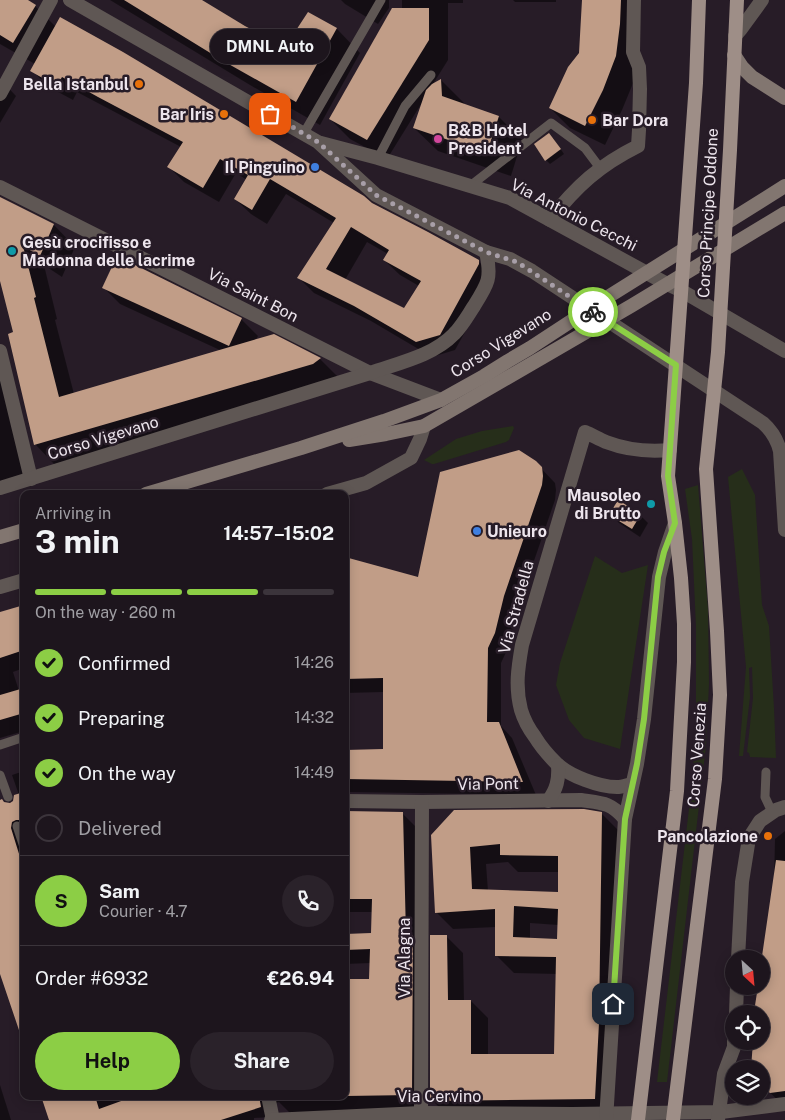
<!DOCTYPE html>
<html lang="en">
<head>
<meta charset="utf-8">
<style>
  body { margin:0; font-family:"Public Sans",sans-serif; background:#2a222a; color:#f1f3f6; height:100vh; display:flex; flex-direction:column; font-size:19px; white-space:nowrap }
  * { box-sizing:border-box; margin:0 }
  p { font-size:16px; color:#a09fa4 }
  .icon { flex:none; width:28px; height:28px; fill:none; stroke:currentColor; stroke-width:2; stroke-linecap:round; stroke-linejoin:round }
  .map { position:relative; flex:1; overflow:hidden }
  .sheet { position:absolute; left:20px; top:490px; width:329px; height:610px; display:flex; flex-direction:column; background:#1d151d; border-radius:10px; box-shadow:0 2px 12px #0003,0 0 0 1px #3b343b }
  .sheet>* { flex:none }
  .needle { width:32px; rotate:154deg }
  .controls { position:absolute; left:725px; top:950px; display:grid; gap:10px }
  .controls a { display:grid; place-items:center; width:45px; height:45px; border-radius:50%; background:#1d151d; box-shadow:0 2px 12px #0003,0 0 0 1px #3b343b; font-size:25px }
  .pin { position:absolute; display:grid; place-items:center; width:42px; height:42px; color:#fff; margin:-21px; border-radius:10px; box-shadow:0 2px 8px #0006 }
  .courier { position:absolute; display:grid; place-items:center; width:50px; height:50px; margin:-25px; border:4px solid #8cce45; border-radius:50%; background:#fff; color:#222; box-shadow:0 1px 6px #0007 }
  .bubble { position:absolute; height:35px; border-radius:18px; background:#1d151d; box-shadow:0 2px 12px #0003,0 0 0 1px #3b343b; font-size:16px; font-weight:700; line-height:35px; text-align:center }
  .head em { font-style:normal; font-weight:700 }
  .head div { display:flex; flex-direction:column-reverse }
  .head { display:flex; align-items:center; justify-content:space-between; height:85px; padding:0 15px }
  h1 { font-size:32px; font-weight:700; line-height:38px }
  .bar { display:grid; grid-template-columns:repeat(4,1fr); gap:8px 5px; align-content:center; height:60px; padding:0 15px }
  .bar i { height:6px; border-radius:4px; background:#3b343b }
  .bar .current { background:#8cce45 }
  .bar p { grid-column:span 4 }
  .line { display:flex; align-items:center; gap:12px; padding:0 15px; border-top:1px solid #3b343b }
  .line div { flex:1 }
  .round { display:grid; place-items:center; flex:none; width:52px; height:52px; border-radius:26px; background:#2a222a }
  ol { padding:0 15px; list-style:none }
  li { display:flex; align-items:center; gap:15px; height:55px }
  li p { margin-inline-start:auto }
  li .icon { padding:5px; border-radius:50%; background:#8cce45; color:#111; stroke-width:4 }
  li:last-child { color:#a09fa4 }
  li i { width:28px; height:28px; border:2px solid #3b343b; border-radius:50% }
  .button { display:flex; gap:10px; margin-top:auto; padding:10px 15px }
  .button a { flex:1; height:58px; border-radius:30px; background:#8cce45; color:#111; font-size:20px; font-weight:700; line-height:58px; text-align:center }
  .button a+a { background:#2a222a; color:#f1f3f6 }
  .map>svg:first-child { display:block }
  .green { fill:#262e1a }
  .shadow { fill:#0007; fill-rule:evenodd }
  .building { fill:#c19d87; fill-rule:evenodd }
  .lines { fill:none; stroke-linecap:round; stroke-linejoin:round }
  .service { stroke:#5f5754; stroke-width:9 }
  .minor { stroke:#5f5754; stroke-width:14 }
  .tertiary { stroke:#5f5754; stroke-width:14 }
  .secondary { stroke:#827670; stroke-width:14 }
  .primary { stroke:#9e8e87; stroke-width:14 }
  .done { stroke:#a89fa8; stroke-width:5; stroke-dasharray:0 9 }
  .route { stroke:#8cce45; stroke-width:6 }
  .food-dot { fill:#e8710a; stroke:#271c27; stroke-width:2 }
  .hotel-dot { fill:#d1479c; stroke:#271c27; stroke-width:2 }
  .shop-dot { fill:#3f7fe0; stroke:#271c27; stroke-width:2 }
  .culture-dot { fill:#0f9aa8; stroke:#271c27; stroke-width:2 }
  .labels { text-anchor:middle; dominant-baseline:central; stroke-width:5; stroke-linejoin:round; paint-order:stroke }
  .poi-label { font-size:16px; font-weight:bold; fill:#ede5ed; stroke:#271c27; text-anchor:end }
  .street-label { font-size:16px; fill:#ede5ed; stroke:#271c27 }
</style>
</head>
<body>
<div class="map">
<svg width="785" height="1120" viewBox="0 0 785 1120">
  <rect width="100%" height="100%" fill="#271c27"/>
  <g class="green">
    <polygon points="513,426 514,428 509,440 506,442 434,464 432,464 424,460 456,439 482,431"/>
    <polygon points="742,469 755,495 762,605 769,626 774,708 776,758 750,757 749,753 747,752 753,698 752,667 749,668 750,697 743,756 739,756 746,667 728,477"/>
    <polygon points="698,485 708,609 709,684 706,745 667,1082 657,1082 690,800 696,733 696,627 692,539 685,489"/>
    <polygon points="595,556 622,573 648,565 620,749 584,738 569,720 556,685 560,663"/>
  </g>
  <g class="shadow">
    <path d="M0 0H25L35 6 56 27 371 204 478 261 494 277V280L455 350 432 357 371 321 314 293 299 278 334 223 286 194 267 224 251 214 235 199 247 180 236 173 219 202 184 182 169 167 181 147 77 92 73 100 47 86 32 70 35 64 0 44ZM367 242 388 254 384 260 400 275 419 286 405 310 345 280Z"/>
    <polygon points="110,0 199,0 286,49 308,13 337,29 360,53 320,125 250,85"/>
    <polygon points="341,0 389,0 389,8 378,24 345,4"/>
    <polygon points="402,0 463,0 463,3 448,3 448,60 433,84 441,80 464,103 464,105 499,117 522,140 511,176 438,151 414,128 423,101 387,159 350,139 330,119 402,9"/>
    <polygon points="513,0 556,0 556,2 515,2"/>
    <polygon points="583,0 641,0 639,45 636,76 622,110 605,145 570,128 550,108 580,54"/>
    <polygon points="0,79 16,96 0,123"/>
    <polygon points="553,138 564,154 550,164 546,160"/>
    <polygon points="0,199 54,225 75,247 62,277 44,265 57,319 55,320 74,394 222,351 120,304 104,288 241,319 258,336 255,341 274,336 320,359 341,380 56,466 35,444 15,333 0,276"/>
    <polygon points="0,356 29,477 0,486"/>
    <polygon points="535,462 555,483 556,490 555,500 517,610 508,648 501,663 501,726 512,738 536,795 345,792 345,750 385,750 384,692 345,693 345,559 419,578"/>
    <polygon points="611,515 640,515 648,523 640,537 619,523"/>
    <polygon points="24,606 24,668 13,672 19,691 24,689 24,731 0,738 0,614"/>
    <polygon points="24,771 24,1041 0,970 0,801 6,804 11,804 19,795 12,775"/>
    <polygon points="345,813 403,814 417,828 426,1109 294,1117 279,1102 276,1103 274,1117 254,1118 254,1120 47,1120 50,1119 42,1096 345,1096 345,973 348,986 370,986 371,963 345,964 345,936 372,935 373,912 345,912"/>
    <path d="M602 814 619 831 612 1116 449 1117 432 1100 446 936 463 953 464 1001H471L488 1018V1055H556L557 974 514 973 497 956 496 927 453 929 436 912 432 835ZM508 862 518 872H559V893L488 891 486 864ZM530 923 558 925V940L530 939Z"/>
    <polygon points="785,831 785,1107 761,1084 761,986 774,883 775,839"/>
    <polygon points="0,1085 11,1120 0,1120"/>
  </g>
  <g class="building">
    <polygon points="0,0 28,0 36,5 13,43 0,35"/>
    <polygon points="124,0 202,0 245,26 285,47 308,12 337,28 296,102 225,62"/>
    <polygon points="582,0 621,0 620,24 616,56 603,90 585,126 549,108 568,67 579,53"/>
    <polygon points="392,8 429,8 429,40 367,140 329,119"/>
    <path d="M60 17 123 52 364 196 372 203 428 232 479 260V264L440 335 416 342 354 306 297 278 336 218 270 179 252 210 234 199 248 175 220 159 203 188 167 167 183 142 98 97 62 77 57 86 30 71ZM351 227 389 250 383 260 421 281 404 308 326 269Z"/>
    <polygon points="441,79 442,96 499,116 487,153 413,128 426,90 432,84"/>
    <polygon points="549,133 561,149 545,161 534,144"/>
    <polygon points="0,197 54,224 40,256 23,246 36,297 34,298 59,397 274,334 321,358 313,364 34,445 8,334 13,332 0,281"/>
    <polygon points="117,256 242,318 229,346 102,288"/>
    <polygon points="519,450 536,461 542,467 543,476 542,485 504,596 495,633 488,648 487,722 499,722 523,782 345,779 345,750 383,749 383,678 345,679 345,557 418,577 440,472"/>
    <polygon points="618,500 641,514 632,529 609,515"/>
    <polygon points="24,605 24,650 0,658 0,612"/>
    <polygon points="24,688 24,713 0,720 0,695"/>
    <polygon points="24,792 24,824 19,820 16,820 12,822 11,828 24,870 24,1036 21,1036 0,974 0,800 2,799 4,802 10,803 13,801 14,795"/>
    <path d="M584 809 602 812 599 1023 595 1099 430 1101V935H447L448 1000H471V1054H554L556 957 495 956V909L435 913 431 835 454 810ZM500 844V855L558 856V892L472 889 470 847ZM514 906 558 909 557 939 513 937Z"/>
    <polygon points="345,811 403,812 406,935 413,935 412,1095 345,1096 345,979 369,979 370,949 345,950 345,934 371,933 372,899 345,899"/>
    <polygon points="776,860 785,861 785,1091 770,1093 761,1085 761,1069 751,1069 753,1041 761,1041 761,1014 754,1014 754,1012 758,986 761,986 761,963"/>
    <polygon points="41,1096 95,1096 99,1109 135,1096 259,1096 261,1107 221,1120 49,1120"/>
  </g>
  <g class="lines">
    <g class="service">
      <polyline points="304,133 381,0"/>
      <polyline points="378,158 405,106 431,75"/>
      <polyline points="470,186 551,123 585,148 600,168"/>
      <polyline points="0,745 24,737"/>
      <polyline points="766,772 765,797 772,812"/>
      <polyline points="0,775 8,797"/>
      <polyline points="17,826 24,847"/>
    </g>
    <g class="minor">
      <polyline points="735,36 741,29 762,0"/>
      <polyline points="0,94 51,0"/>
      <polyline points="0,187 370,373 441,400"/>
      <path d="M550 220C576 186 600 165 638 146L639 130 640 89 639 67 633 52 634 0"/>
      <polyline points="0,351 31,479"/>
      <path d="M0 488 370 373C398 363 433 356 454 334 462 326 468 315 474 306 488 284 492 278 486 252"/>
      <polyline points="327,494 366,483 411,458 420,439 424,426"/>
      <polyline points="0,587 24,580"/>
      <path d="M632 784C627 785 622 787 617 787 599 787 570 776 557 764 549 756 541 747 535 737 529 729 524 720 521 710 515 687 518 668 522 645L585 432C592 435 599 439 606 442 627 450 649 452 670 450"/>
      <path d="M345 801 422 802 581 800C602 803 610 802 625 819"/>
      <path d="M548 801C557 789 559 779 558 765"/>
      <polyline points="738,959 742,882 749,838 760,821 776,810 785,807"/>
      <polyline points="736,1014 737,986"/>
      <polyline points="268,1096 273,1120"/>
      <polyline points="421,1113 422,802"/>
      <polyline points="271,1120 421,1113 572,1114 721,1112 785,1104"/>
      <polyline points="606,1120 625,819 637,764 644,719 659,577 665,552 675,523"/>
      <polyline points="718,1120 724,1074 734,1047 734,1041"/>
    </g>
    <g class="tertiary">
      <path d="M70 0 318 142 376 195 486 252 510 259 532 271 763 423C772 431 777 439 780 451L785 530"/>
      <polyline points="321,143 378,158 510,198 667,284 682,291 785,351"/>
    </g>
    <g class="secondary">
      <polyline points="734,55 742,67 752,77 785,98"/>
      <polyline points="349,440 386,434 424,426 631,306 785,213"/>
      <polyline points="146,494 301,448 384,421 441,400 484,376 508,361 530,348 611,295 785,186"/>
      <polyline points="0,537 24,530"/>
    </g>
    <g class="primary">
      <polyline points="638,1120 677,791 684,662 684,624 681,578 675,523 668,476 696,83 699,0"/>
      <polyline points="673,1120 715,779 720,695 717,631 706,469 718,352 730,150 737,0"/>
    </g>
  </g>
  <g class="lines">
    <polyline class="done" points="270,114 318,142 376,195 486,252 517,262 593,312"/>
    <polyline class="route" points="593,312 676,365 668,476 675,523 664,552 658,577 644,719 637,764 625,819 613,1004"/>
  </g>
  <g class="food-dot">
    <circle cx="139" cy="84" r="5"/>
    <circle cx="224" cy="114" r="5"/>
    <circle cx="592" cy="120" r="5"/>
    <circle cx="768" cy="836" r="5"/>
  </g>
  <circle class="hotel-dot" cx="438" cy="139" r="5"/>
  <g class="shop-dot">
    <circle cx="315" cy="167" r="5"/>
    <circle cx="477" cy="531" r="5"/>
  </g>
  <g class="culture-dot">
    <circle cx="12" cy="251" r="5"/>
    <circle cx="651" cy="504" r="5"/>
  </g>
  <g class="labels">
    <g class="poi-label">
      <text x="129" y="84">Bella Istanbul</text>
      <text x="214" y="114">Bar Iris</text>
      <text x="602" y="120" text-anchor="start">Bar Dora</text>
      <text x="448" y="130" text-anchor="start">B&amp;B Hotel<tspan x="448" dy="18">President</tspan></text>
      <text x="305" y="167">Il Pinguino</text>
      <text x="22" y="242" text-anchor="start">Gesù crocifisso e<tspan x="22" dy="18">Madonna delle lacrime</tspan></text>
      <text x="641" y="495">Mausoleo<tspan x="641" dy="18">di Brutto</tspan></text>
      <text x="487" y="531" text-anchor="start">Unieuro</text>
      <text x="758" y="836">Pancolazione</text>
    </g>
    <g class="street-label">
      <text transform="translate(708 213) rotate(-87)">Corso Principe Oddone</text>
      <text transform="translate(574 215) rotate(27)">Via Antonio Cecchi</text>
      <text transform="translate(253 295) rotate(27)">Via Saint Bon</text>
      <text transform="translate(501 343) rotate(-32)">Corso Vigevano</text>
      <text transform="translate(103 438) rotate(-17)">Corso Vigevano</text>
      <text transform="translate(516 607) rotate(-75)">Via Stradella</text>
      <text transform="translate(697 755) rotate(-86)">Corso Venezia</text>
      <text transform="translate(488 784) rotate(-1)">Via Pont</text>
      <text transform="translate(404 958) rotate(-90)">Via Alagna</text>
      <text x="439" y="1096">Via Cervino</text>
    </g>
  </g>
</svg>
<div class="controls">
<a><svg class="needle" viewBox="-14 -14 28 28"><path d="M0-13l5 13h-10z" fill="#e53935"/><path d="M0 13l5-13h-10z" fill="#a09fa4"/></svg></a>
<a><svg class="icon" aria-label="locate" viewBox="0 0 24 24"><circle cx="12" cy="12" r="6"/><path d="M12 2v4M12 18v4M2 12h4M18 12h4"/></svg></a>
<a><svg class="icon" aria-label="layers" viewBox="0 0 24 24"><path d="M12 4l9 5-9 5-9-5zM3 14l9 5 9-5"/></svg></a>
</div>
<div class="pin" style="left:270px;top:114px;background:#ea580c"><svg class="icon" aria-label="bag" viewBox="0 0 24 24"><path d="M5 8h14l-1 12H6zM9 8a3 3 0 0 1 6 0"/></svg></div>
<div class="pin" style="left:613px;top:1004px;background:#1f2937"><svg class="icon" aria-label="home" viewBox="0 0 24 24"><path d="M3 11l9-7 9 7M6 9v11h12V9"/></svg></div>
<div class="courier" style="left:593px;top:312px"><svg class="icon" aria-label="bike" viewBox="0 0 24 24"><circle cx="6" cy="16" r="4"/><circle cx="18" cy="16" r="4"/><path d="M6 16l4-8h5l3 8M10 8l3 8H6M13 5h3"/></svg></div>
<div class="bubble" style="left:210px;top:29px;width:120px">DMNL Auto</div>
<section class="sheet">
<div class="head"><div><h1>3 min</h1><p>Arriving in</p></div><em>14:57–15:02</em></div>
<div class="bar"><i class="current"></i><i class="current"></i><i class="current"></i><i></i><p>On the way · 260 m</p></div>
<ol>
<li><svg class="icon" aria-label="check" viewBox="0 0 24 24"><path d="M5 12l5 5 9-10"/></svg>Confirmed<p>14:26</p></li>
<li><svg class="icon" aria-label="check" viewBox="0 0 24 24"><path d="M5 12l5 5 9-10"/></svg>Preparing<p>14:32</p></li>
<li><svg class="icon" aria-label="check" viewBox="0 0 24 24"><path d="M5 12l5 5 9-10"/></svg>On the way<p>14:49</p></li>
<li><i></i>Delivered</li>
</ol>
<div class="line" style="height:90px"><b class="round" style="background:#8cce45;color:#111">S</b><div><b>Sam</b><p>Courier · 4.7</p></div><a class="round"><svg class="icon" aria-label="phone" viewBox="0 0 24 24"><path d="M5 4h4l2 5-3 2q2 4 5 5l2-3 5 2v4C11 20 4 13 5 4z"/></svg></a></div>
<div class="line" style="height:65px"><div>Order #6932</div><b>€26.94</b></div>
<div class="button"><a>Help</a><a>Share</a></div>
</section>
</div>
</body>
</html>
